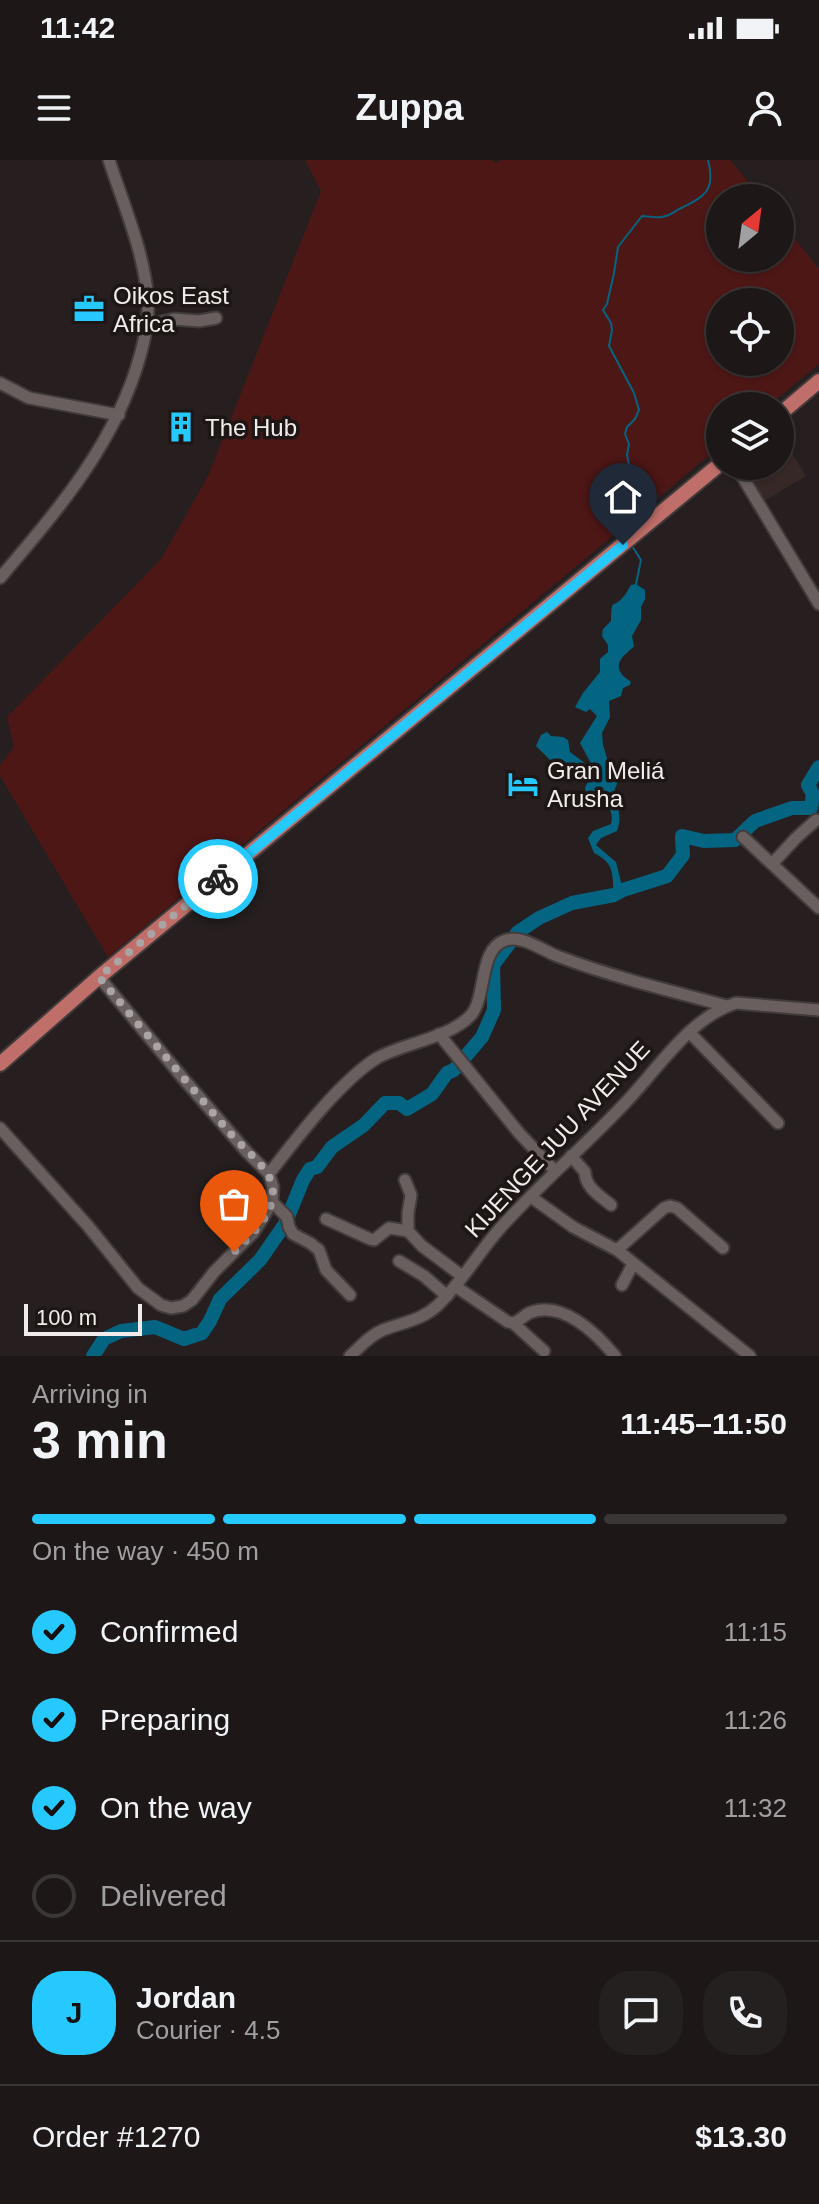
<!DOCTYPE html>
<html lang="en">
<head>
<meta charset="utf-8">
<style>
  body { margin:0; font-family:Arial,sans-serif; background:#252020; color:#f1f3f6; height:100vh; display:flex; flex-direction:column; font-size:30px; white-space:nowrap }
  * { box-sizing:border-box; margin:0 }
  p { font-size:26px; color:#a09fa1 }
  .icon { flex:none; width:44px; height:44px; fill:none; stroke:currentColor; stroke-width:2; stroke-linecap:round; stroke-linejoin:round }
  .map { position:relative; height:1196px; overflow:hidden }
  .drawer { display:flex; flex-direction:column; background:#1d1717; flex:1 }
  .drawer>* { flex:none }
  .needle { width:52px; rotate:29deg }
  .tools { position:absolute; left:706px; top:24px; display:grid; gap:16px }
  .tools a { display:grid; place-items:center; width:88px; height:88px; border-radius:50%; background:#1d1717; box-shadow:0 2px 6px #0004,0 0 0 2px #3b3636; font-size:40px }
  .scale { position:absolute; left:24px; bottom:20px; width:118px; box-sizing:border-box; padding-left:8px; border:4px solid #f1eceb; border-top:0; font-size:22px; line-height:28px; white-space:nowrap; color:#f1eceb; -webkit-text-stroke:6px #1d1615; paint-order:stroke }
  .pin { position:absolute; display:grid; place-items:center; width:68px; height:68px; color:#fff; margin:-82px -34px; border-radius:50% 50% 50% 0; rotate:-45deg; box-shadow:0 0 8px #0007 }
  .pin .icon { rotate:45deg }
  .courier { position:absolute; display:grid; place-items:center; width:80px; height:80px; margin:-40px; border:6px solid #26c9fe; border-radius:50%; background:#fff; color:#222; box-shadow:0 2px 10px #0007 }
  .head em { font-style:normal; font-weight:800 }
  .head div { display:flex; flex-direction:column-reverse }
  .head { display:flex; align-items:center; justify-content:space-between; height:136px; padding:0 32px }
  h1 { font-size:52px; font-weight:800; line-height:60px }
  .bar { display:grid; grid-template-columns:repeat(4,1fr); gap:12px 8px; align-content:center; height:96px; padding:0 32px }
  .bar i { height:10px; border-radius:6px; background:#3b3636 }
  .bar .selected { background:#26c9fe }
  .bar p { grid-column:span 4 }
  .line { display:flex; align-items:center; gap:20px; padding:0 32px; border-top:2px solid #3b3636 }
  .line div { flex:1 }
  .round { display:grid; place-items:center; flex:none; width:84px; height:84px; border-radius:32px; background:#252020 }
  ol { padding:0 32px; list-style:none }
  li { display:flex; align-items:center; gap:24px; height:88px }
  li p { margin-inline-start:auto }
  li .icon { padding:8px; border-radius:50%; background:#26c9fe; color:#111; stroke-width:4 }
  li:last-child { color:#a09fa1 }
  li i { width:44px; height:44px; border:4px solid #3b3636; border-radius:50% }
  .status { display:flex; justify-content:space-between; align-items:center; height:56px; padding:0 40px; background:#1d1717; direction:ltr }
  .status svg { height:22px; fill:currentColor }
  header { display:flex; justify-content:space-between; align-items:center; height:104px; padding:0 32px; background:#1d1717; font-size:36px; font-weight:800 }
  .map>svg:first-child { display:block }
  .built { fill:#362826 }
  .green { fill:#4d1716; fill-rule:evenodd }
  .water { fill:#046583 }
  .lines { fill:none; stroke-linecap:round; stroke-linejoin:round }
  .stream { stroke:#046583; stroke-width:2 }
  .river { stroke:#046583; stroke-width:14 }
  .minor-casing { stroke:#423b3b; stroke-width:15 }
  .major-casing { stroke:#423b3b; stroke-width:18 }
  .minor { stroke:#685f5e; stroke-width:11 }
  .major { stroke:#c06e69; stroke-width:14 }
  .done { stroke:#aaa4a4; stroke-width:8; stroke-dasharray:0 14.4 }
  .route { stroke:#26c9fe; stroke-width:10 }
  .labels { text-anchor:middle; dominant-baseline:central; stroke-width:7; stroke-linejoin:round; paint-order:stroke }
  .poi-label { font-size:24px; fill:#f1eceb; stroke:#1d1615; text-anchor:start }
  .street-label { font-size:24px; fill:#f1eceb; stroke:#1d1615 }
</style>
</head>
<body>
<div class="status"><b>11:42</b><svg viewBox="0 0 49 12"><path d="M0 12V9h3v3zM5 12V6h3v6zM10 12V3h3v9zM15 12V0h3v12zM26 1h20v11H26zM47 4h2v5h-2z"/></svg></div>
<header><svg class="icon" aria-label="menu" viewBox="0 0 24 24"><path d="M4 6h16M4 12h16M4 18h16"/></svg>Zuppa<svg class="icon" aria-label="person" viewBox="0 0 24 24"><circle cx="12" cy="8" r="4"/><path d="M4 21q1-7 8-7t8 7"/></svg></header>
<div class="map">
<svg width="819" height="1196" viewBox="0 0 819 1196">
  <rect width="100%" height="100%" fill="#271f1f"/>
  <polygon class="built" points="780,273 806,316 764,341 742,306 780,306"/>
  <path class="green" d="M305 0H492L496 3 500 0H730L762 38H720V98H780V61L819 109V204L768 246H720V286L108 797 0 616V605L14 587 7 557 161 399 209 314 321 31ZM720 142H780V202H720Z"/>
  <g class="water">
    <path d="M636 424 645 430V439L641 447V460L632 476 634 486C628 493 613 501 621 513 623 517 628 519 631 522L630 525 623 528 621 536 609 541 610 557 602 573 603 585 609 605 619 618 612 637C619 649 622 656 617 671L601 678 596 685 616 702 623 730 614 735C612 713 615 704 594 693L588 678 593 671 611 664C615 648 603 635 587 637L585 628 594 609 580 583 597 556 590 549 586 552 575 547 583 533 600 512V499L608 492V485L602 476 603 469 611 461C612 435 612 451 624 436 627 433 628 429 631 425Z"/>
    <polygon points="547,572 551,576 563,577 568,580 570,592 586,604 587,612 582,618 573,615 562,603 554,604 536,586 541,575"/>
  </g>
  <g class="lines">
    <g class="stream">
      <path d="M625 375 637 340 638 329 629 305 627 295 629 284 625 274 627 267 635 259 639 250 634 233 609 186 612 170 611 163 603 150 607 144 614 113 618 87 642 56C648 56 655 58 661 57 668 57 674 52 679 49 705 37 716 30 708 0"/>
      <polyline points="632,386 641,400 636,424"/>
    </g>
    <polyline class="river" points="93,1196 104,1179 121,1171 155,1167 184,1179 202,1173 210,1161 220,1139 260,1100 285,1064 303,1020 310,1009 317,1007 332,987 364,965 385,943 399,943 407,949 432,934 447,913 454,910 482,877 494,850 493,805 518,772 539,758 572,743 614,735 623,730 667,716 683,695 682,676 704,681 735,680 755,661 792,648 811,648 813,634 808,625 819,607"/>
    <g class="minor-casing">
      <g id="minor">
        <polyline points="148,165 174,159 199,161 216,158"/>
        <polyline points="0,223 29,238 119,255"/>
        <polyline points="736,306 819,444"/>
        <path d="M0 418C57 351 116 283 140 196 145 178 149 161 148 142 145 94 124 46 109 0"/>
        <polyline points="743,677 819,748"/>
        <polyline points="772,704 796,678 816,660"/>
        <polyline points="690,873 778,963"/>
        <polyline points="439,874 519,973 555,1011"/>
        <polyline points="0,968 88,1066 138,1128 161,1145 171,1148 183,1146 192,1140 214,1112 253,1073 261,1061 272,1042 273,1027 269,1014 246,991 182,917 99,817"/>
        <path d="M571 996 585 1012C585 1027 600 1036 611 1045"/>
        <path d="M269 1014C296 979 340 921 377 898 404 883 450 878 471 855 487 837 478 788 506 780 522 775 542 790 557 796 613 817 670 831 727 846"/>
        <polyline points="405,1020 411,1035 408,1053 408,1071 422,1086 462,1116"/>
        <polyline points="531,1037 573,1067 617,1090 750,1196"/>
        <polyline points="272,1042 287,1057 289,1067 293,1074 310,1083 319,1090 326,1110 350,1135"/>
        <polyline points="326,1059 370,1079 374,1080 389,1068 408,1071"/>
        <polyline points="617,1090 664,1048 670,1046 677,1048 723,1088"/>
        <polyline points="399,1101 424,1116 447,1136"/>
        <polyline points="622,1125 633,1104"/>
        <path d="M455 1126 508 1162 513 1163C520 1161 523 1156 529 1153 562 1139 597 1174 615 1196"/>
        <polyline points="513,1163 544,1191"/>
        <path d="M350 1196C360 1187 370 1175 383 1170 403 1162 421 1161 438 1145 463 1121 480 1090 503 1065 543 1021 588 983 628 940 659 907 691 857 736 843L819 850"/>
      </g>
    </g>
    <g class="major-casing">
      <g id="major">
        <polyline points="780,254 819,221"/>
        <polyline points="0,904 99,817 720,304"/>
      </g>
    </g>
    <use href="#minor" class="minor"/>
    <use href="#major" class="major"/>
  </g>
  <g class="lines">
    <path class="done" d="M218 719 99 817C142 869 186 921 230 973 242 987 269 1008 272 1025 278 1052 251 1075 234 1092"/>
    <polyline class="route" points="218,719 623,385"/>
  </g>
  <defs>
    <g id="office-bare" transform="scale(2.4)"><path d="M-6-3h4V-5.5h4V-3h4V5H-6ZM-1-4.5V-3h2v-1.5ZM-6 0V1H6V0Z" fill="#26c9fe" stroke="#1d1615" stroke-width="2.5" paint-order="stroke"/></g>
    <g id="building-bare" transform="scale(2.4)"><path d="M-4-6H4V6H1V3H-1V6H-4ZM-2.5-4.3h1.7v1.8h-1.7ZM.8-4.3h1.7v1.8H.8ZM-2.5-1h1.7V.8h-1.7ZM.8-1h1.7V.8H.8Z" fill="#26c9fe" stroke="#1d1615" stroke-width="2.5" paint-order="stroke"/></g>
    <g id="hotel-bare" transform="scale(2.4)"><path d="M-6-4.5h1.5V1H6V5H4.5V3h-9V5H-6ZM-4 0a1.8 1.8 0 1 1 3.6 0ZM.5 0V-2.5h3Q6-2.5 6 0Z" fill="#26c9fe" stroke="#1d1615" stroke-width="2.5" paint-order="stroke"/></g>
  </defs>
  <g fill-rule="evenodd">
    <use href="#office-bare" x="89" y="149"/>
    <use href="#building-bare" x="181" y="267"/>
    <use href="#hotel-bare" x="523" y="624"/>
  </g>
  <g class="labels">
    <g class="poi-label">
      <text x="113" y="135">Oikos East<tspan x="113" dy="28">Africa</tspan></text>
      <text x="205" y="267">The Hub</text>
      <text x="547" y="610">Gran Meliá<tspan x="547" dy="28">Arusha</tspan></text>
    </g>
    <g class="street-label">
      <text transform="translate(557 979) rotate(-47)">KIJENGE JUU AVENUE</text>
    </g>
  </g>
</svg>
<div class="tools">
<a><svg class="needle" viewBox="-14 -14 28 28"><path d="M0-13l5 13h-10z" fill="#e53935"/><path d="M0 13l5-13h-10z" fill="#a09fa1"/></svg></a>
<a><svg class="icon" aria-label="locate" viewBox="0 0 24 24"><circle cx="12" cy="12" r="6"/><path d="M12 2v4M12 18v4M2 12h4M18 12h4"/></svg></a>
<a><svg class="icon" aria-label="layers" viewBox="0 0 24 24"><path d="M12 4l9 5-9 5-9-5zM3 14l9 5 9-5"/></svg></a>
</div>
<div class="scale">100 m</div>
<div class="pin" style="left:234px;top:1092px;background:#ea580c"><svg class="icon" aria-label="bag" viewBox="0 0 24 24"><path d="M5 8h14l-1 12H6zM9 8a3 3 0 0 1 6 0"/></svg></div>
<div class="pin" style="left:623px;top:385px;background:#1f2937"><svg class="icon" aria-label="home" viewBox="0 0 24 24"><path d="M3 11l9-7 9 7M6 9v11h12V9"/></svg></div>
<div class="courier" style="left:218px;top:719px"><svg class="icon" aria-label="bike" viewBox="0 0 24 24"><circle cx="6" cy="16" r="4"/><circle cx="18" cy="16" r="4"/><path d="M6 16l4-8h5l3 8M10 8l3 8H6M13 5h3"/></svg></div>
</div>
<section class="drawer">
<div class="head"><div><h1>3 min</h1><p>Arriving in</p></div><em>11:45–11:50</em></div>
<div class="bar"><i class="selected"></i><i class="selected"></i><i class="selected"></i><i></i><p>On the way · 450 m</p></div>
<ol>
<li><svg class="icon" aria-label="check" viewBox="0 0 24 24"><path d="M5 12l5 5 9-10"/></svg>Confirmed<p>11:15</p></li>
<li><svg class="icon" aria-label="check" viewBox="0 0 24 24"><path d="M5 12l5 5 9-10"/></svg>Preparing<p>11:26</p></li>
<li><svg class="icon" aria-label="check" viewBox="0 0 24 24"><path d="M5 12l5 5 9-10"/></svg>On the way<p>11:32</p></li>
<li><i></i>Delivered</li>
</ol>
<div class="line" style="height:144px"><b class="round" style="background:#26c9fe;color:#111">J</b><div><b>Jordan</b><p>Courier · 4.5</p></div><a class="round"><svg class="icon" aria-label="chat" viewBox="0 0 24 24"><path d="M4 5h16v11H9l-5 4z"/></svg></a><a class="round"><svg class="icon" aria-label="phone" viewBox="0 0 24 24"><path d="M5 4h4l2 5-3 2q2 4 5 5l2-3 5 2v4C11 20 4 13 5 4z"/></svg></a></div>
<div class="line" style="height:104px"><div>Order #1270</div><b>$13.30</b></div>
</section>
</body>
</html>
